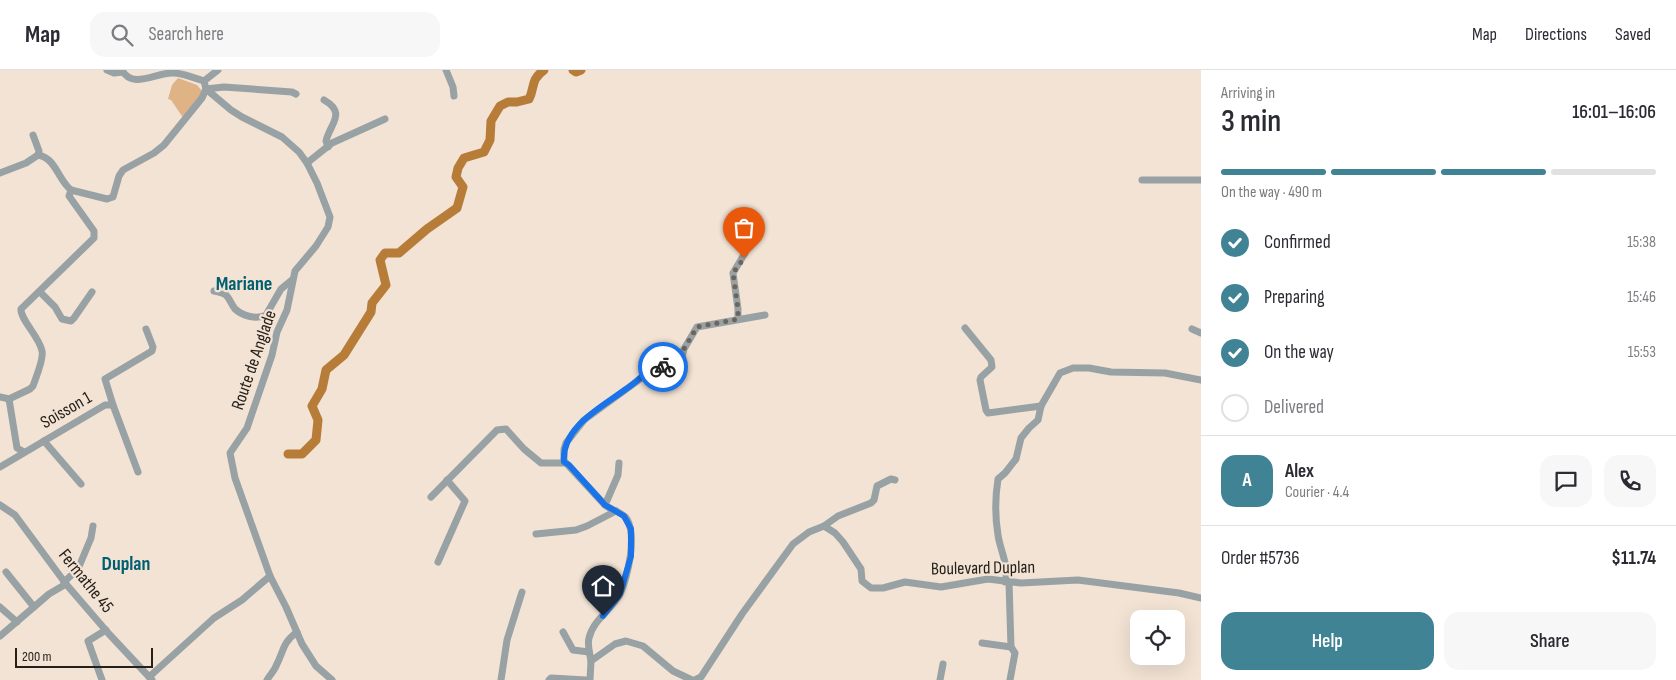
<!DOCTYPE html>
<html lang="en">
<head>
<meta charset="utf-8">
<style>
  body { margin:0; font-family:"Sofia Sans Condensed",sans-serif; background:#f7f7f7; color:#2b2b33; height:100vh; display:flex; flex-direction:column; font-size:19px; white-space:nowrap }
  * { box-sizing:border-box; margin:0 }
  p { font-size:16px; color:#7c7c81 }
  .icon { flex:none; width:28px; height:28px; fill:none; stroke:currentColor; stroke-width:2; stroke-linecap:round; stroke-linejoin:round }
  .map { position:relative; flex:1; overflow:hidden }
  .panel { display:flex; flex-direction:column; background:#fff; width:475px }
  .panel>* { flex:none }
  .controls { position:absolute; left:1130px; top:540px; display:grid; gap:10px }
  .controls a { display:grid; place-items:center; width:55px; height:55px; border-radius:10px; background:#fff; box-shadow:0 5px 20px #0002; font-size:25px }
  .scale { position:absolute; left:15px; bottom:12px; width:138px; box-sizing:border-box; padding-left:5px; border:2px solid #26201b; border-top:0; font-size:14px; line-height:18px; white-space:nowrap; color:#26201b; -webkit-text-stroke:4px #f2e3d4; paint-order:stroke }
  .pin { position:absolute; display:grid; place-items:center; width:42px; height:42px; color:#fff; margin:-51px -21px; border-radius:50% 50% 50% 0; rotate:-45deg; box-shadow:0 0 5px #0007 }
  .pin .icon { rotate:45deg }
  .courier { position:absolute; display:grid; place-items:center; width:50px; height:50px; margin:-25px; border:4px solid #1a73e8; border-radius:50%; background:#fff; color:#222; box-shadow:0 1px 6px #0007 }
  .head em { font-style:normal; font-weight:600 }
  .head div { display:flex; flex-direction:column-reverse }
  .head { display:flex; align-items:center; justify-content:space-between; height:85px; padding:0 20px }
  h1 { font-size:32px; font-weight:600; line-height:38px }
  .bar { display:grid; grid-template-columns:repeat(4,1fr); gap:8px 5px; align-content:center; height:60px; padding:0 20px }
  .bar i { height:6px; border-radius:4px; background:#e1e1e2 }
  .bar .selected { background:#408394 }
  .bar p { grid-column:span 4 }
  .line { display:flex; align-items:center; gap:12px; padding:0 20px; border-top:1px solid #e1e1e2 }
  .line div { flex:1 }
  .round { display:grid; place-items:center; flex:none; width:52px; height:52px; border-radius:15px; background:#f7f7f7 }
  ol { padding:0 20px; list-style:none }
  li { display:flex; align-items:center; gap:15px; height:55px }
  li p { margin-inline-start:auto }
  li .icon { padding:5px; border-radius:50%; background:#408394; color:#fff; stroke-width:4 }
  li:last-child { color:#7c7c81 }
  li i { width:28px; height:28px; border:2px solid #e1e1e2; border-radius:50% }
  .cta { display:flex; gap:10px; margin-top:auto; padding:10px 20px }
  .cta a { flex:1; height:58px; border-radius:15px; background:#408394; color:#fff; font-size:20px; font-weight:600; line-height:58px; text-align:center }
  .cta a+a { background:#f7f7f7; color:#2b2b33 }
  header { display:flex; align-items:center; gap:30px; box-sizing:border-box; height:70px; padding:0 25px; background:#fff; border-bottom:1px solid #e1e1e2 }
  header strong { font-size:24px }
  nav { display:flex; gap:28px; margin-inline-start:auto; font-size:18px }
  .search { width:350px; height:45px; background:#f7f7f7; display:flex; align-items:center; gap:12px; box-sizing:border-box; padding:0 18px; border-radius:15px; color:#7c7c81; font-size:19px }
  main { display:flex; flex:1; min-height:0 }
  .map>svg:first-child { display:block }
  .green { fill:#dfb386 }
  .lines { fill:none; stroke-linecap:round; stroke-linejoin:round }
  .river { stroke:#b77d38; stroke-width:9 }
  .minor { stroke:#98a1a4; stroke-width:7 }
  .done { stroke:#6d645c; stroke-width:5; stroke-dasharray:0 9 }
  .route { stroke:#1a73e8; stroke-width:6 }
  .labels { text-anchor:middle; dominant-baseline:central; stroke-width:4.5; stroke-linejoin:round; paint-order:stroke }
  .street-label { font-size:18px; fill:#26201b; stroke:#f2e3d4 }
  .quarter-label { font-size:20px; font-weight:bold; fill:#005e70; stroke:#f2e3d4 }
</style>
</head>
<body>
<header>
<strong>Map</strong>
<div class="search"><svg class="icon" aria-label="search" viewBox="0 0 24 24"><circle cx="10" cy="10" r="6"/><path d="M15 15l6 6"/></svg>Search here</div>
<nav><a>Map</a><a>Directions</a><a>Saved</a></nav>
</header>
<main>
<div class="map">
<svg width="1201" height="610" viewBox="0 0 1201 610">
  <rect width="100%" height="100%" fill="#f2e3d4"/>
  <polygon class="green" points="178,8 197,15 203,22 184,49 171,30 168,29 172,15"/>
  <g class="lines">
    <g class="river">
      <polyline points="573,0 576,2 581,0"/>
      <path d="M288 384H302L316 370 318 350 312 336 322 319 326 300 344 285 371 242 372 233 386 215 380 190 385 183H399L427 159 457 138 463 117 456 107 458 98 464 88 484 82 490 70 491 51 500 36 508 32H517L529 29C535 18 530 10 544 0"/>
    </g>
    <g class="minor">
      <polyline points="107,0 114,3 123,2"/>
      <path d="M122 0C132 20 157 2 173 3 183 3 194 8 204 11"/>
      <polyline points="446,0 453,17 454,26"/>
      <polyline points="206,19 231,40 242,47 282,67 299,82 307,93 317,113 330,147 328,157 316,176 295,201 287,240 277,262 272,285 247,358 230,383 235,408 270,506 286,537 302,574 316,596 332,610"/>
      <polyline points="206,19 224,17 292,22 296,24"/>
      <path d="M324 30C347 43 330 54 326 71L328 77"/>
      <path d="M38 85C56 88 58 110 71 120"/>
      <polyline points="307,93 332,73 385,49"/>
      <polyline points="0,103 26,93 38,85 39,81 33,65"/>
      <polyline points="1142,110 1201,110"/>
      <path d="M214 221C219 222 222 222 226 225 230 229 231 234 235 239 243 246 257 250 266 245L281 219 292 210"/>
      <polyline points="40,222 55,237 62,249 71,251 74,248 92,222"/>
      <polyline points="738,249 738,239 733,203 745,183"/>
      <polyline points="965,258 991,290 992,297 981,307 980,310 986,340 988,343 1041,336"/>
      <polyline points="1192,259 1201,263"/>
      <polyline points="0,327 9,329 17,378 24,382"/>
      <path d="M9 329 30 319 33 316C36 307 44 289 42 281 40 268 20 249 21 239L94 168V161L69 126 71 120 107 129 113 127 119 106 123 100 154 83 164 75 202 28 206 19 204 11 218 0"/>
      <polyline points="113,335 105,309 152,281 153,277 146,259"/>
      <polyline points="44,371 81,414"/>
      <polyline points="564,392 564,379 566,373 584,350 643,307 655,296 661,296 673,306 677,305 684,279 697,257 765,245"/>
      <polyline points="0,397 105,335 113,335 138,402"/>
      <path d="M431 427 497 360 506 359 524 379 541 393H566L605 435C611 440 622 442 627 449 637 467 628 506 620 524 612 539 593 550 589 568 587 575 590 584 591 591"/>
      <polyline points="0,435 15,445 66,514 109,564 152,610"/>
      <polyline points="605,435 618,405 619,393"/>
      <polyline points="824,456 838,446 871,433 874,430 877,416 891,409 895,410"/>
      <polyline points="536,464 576,460 587,456 616,441"/>
      <polyline points="438,492 465,431 447,410"/>
      <polyline points="6,502 34,537"/>
      <polyline points="64,512 78,499 91,468 93,456"/>
      <path d="M1005 512C1010 498 1000 480 998 465 995 447 995 428 998 409L1005 403 1016 389 1021 368 1029 358 1038 350 1041 336 1060 303 1073 298H1089L1111 302 1165 303 1201 310"/>
      <polyline points="1009,512 1011,577 1015,583 1010,610"/>
      <polyline points="0,537 17,552"/>
      <polyline points="563,562 573,580 589,582"/>
      <polyline points="0,566 49,524 66,514"/>
      <polyline points="982,573 1011,577"/>
      <polyline points="149,607 214,548 242,530 270,506"/>
      <polyline points="102,610 88,571 106,560"/>
      <path d="M267 610C270 605 274 601 276 596 284 581 282 573 297 562"/>
      <polyline points="501,610 507,570 522,522"/>
      <polyline points="549,610 551,608 586,610"/>
      <polyline points="590,610 591,591 615,574 626,571 643,576 673,601 692,610"/>
      <polyline points="695,610 701,607 742,544 793,474 809,462 824,456 835,463 843,472 861,499 862,511 871,518 883,518 905,512 941,517 988,509 1021,513 1078,510 1179,523 1201,528"/>
      <polyline points="940,610 943,594"/>
    </g>
  </g>
  <g class="lines">
    <polyline class="done" points="663,297 671,305 677,305 684,279 697,257 738,249 738,239 733,203 744,188"/>
    <path class="route" d="M603 546 620 524 631 486V459L624 446 605 435 569 395 564 392C561 357 602 337 626 319 637 312 646 301 657 295L663 297"/>
  </g>
  <g class="labels">
    <g class="street-label">
      <text transform="translate(254 290) rotate(-71)">Route de Anglade</text>
      <text transform="translate(66 340) rotate(-30)">Soisson 1</text>
      <text transform="translate(983 498) rotate(-1)">Boulevard Duplan</text>
      <text transform="translate(86 511) rotate(51)">Fermathe 45</text>
    </g>
    <g class="quarter-label">
      <text x="244" y="214">Mariane</text>
      <text x="126" y="494">Duplan</text>
    </g>
  </g>
</svg>
<div class="controls">
<a><svg class="icon" aria-label="locate" viewBox="0 0 24 24"><circle cx="12" cy="12" r="6"/><path d="M12 2v4M12 18v4M2 12h4M18 12h4"/></svg></a>
</div>
<div class="scale">200 m</div>
<div class="pin" style="left:744px;top:188px;background:#ea580c"><svg class="icon" aria-label="bag" viewBox="0 0 24 24"><path d="M5 8h14l-1 12H6zM9 8a3 3 0 0 1 6 0"/></svg></div>
<div class="pin" style="left:603px;top:546px;background:#1f2937"><svg class="icon" aria-label="home" viewBox="0 0 24 24"><path d="M3 11l9-7 9 7M6 9v11h12V9"/></svg></div>
<div class="courier" style="left:663px;top:297px"><svg class="icon" aria-label="bike" viewBox="0 0 24 24"><circle cx="6" cy="16" r="4"/><circle cx="18" cy="16" r="4"/><path d="M6 16l4-8h5l3 8M10 8l3 8H6M13 5h3"/></svg></div>
</div>
<section class="panel">
<div class="head"><div><h1>3 min</h1><p>Arriving in</p></div><em>16:01–16:06</em></div>
<div class="bar"><i class="selected"></i><i class="selected"></i><i class="selected"></i><i></i><p>On the way · 490 m</p></div>
<ol>
<li><svg class="icon" aria-label="check" viewBox="0 0 24 24"><path d="M5 12l5 5 9-10"/></svg>Confirmed<p>15:38</p></li>
<li><svg class="icon" aria-label="check" viewBox="0 0 24 24"><path d="M5 12l5 5 9-10"/></svg>Preparing<p>15:46</p></li>
<li><svg class="icon" aria-label="check" viewBox="0 0 24 24"><path d="M5 12l5 5 9-10"/></svg>On the way<p>15:53</p></li>
<li><i></i>Delivered</li>
</ol>
<div class="line" style="height:90px"><b class="round" style="background:#408394;color:#fff">A</b><div><b>Alex</b><p>Courier · 4.4</p></div><a class="round"><svg class="icon" aria-label="chat" viewBox="0 0 24 24"><path d="M4 5h16v11H9l-5 4z"/></svg></a><a class="round"><svg class="icon" aria-label="phone" viewBox="0 0 24 24"><path d="M5 4h4l2 5-3 2q2 4 5 5l2-3 5 2v4C11 20 4 13 5 4z"/></svg></a></div>
<div class="line" style="height:65px"><div>Order #5736</div><b>$11.74</b></div>
<div class="cta"><a>Help</a><a>Share</a></div>
</section>
</main>
</body>
</html>
